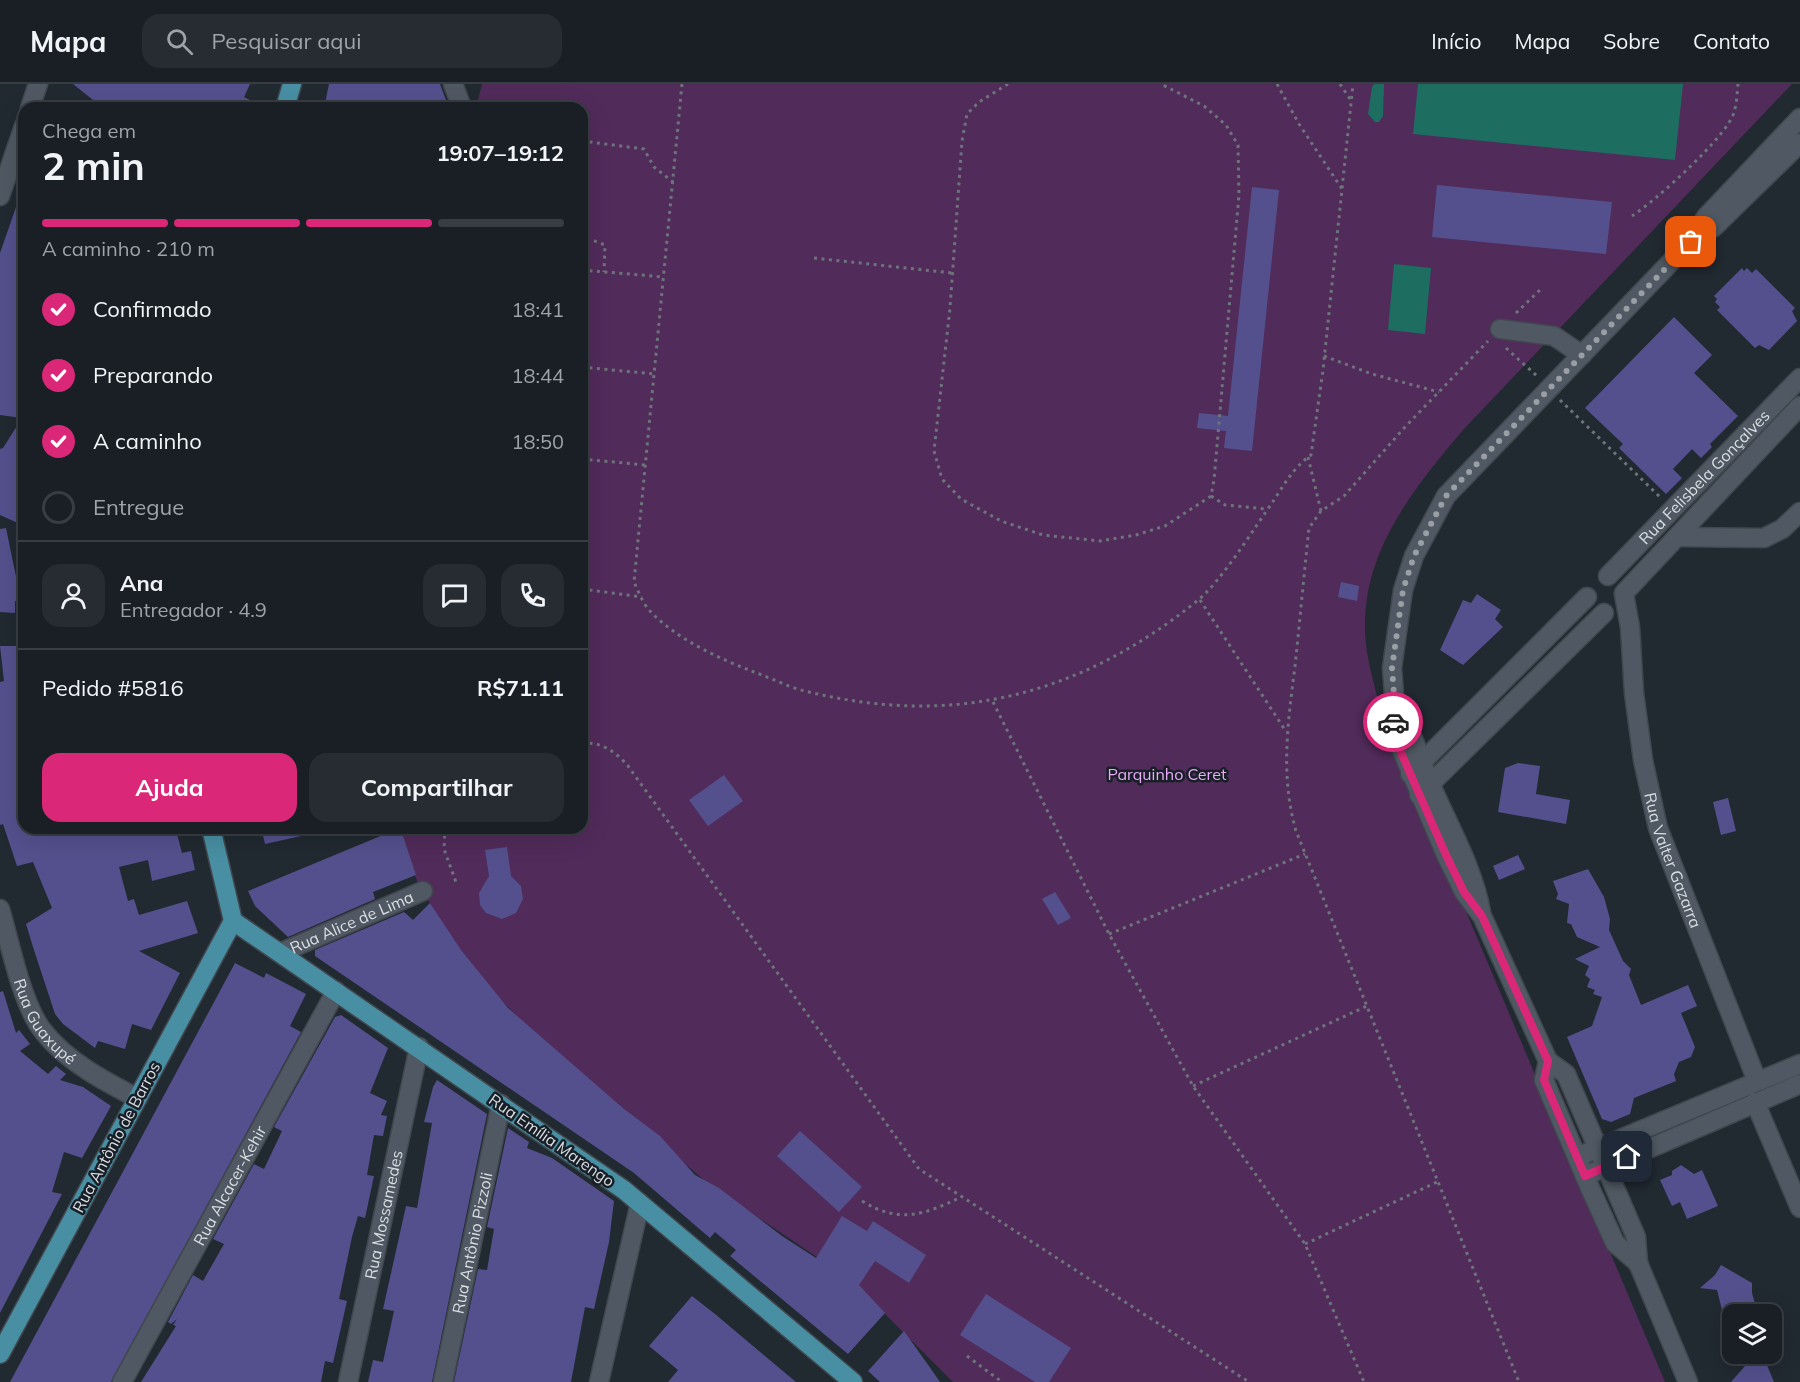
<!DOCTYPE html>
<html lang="pt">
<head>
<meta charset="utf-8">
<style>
  body { margin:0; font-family:Mulish,sans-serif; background:#262c32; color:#f1f3f6; height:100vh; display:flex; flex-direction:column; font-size:22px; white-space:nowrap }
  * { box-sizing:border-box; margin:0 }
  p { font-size:20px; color:#9fa2a7 }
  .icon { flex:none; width:33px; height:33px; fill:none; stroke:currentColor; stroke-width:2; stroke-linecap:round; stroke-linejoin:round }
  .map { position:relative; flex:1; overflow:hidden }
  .sheet { position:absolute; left:18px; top:18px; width:570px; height:732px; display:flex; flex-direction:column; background:#191f25; border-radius:18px; box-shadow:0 6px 24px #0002,0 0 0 2px #373d42 }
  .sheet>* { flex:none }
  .controls { position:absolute; left:1722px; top:1220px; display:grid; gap:12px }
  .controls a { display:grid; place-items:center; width:60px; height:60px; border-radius:12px; background:#191f25; box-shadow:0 6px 24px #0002,0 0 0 2px #373d42; font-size:30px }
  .pin { position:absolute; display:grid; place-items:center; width:51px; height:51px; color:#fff; margin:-26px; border-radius:12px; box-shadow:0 3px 9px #0006 }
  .courier { position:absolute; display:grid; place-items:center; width:60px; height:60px; margin:-30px; border:4px solid #db2777; border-radius:50%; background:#fff; color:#222; box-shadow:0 2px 8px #0007 }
  .summary em { font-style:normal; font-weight:700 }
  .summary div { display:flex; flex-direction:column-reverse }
  .summary { display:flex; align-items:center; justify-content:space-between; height:102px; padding:0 24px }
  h1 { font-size:39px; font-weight:700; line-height:45px }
  .bar { display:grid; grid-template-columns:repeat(4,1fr); gap:9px 6px; align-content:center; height:72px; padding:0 24px }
  .bar i { height:8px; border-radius:4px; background:#373d42 }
  .bar .active { background:#db2777 }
  .bar p { grid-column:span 4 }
  .line { display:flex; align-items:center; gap:15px; padding:0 24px; border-top:2px solid #373d42 }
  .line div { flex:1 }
  .round { display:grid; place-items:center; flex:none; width:63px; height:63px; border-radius:18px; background:#262c32 }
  ol { padding:0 24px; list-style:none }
  li { display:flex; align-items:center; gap:18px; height:66px }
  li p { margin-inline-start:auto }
  li .icon { padding:6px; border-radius:50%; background:#db2777; color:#fff; stroke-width:4 }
  li:last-child { color:#9fa2a7 }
  li i { width:33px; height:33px; border:3px solid #373d42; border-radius:50% }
  .cta { display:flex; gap:12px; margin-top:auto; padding:12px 24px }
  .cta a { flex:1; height:69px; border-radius:18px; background:#db2777; color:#fff; font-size:24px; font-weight:700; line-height:69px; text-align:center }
  .cta a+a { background:#262c32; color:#f1f3f6 }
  header { display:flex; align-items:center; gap:36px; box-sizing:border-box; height:84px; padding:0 30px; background:#191f25; border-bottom:2px solid #373d42 }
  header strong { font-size:28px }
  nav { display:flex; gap:33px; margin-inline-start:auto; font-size:21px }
  .search { width:420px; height:54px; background:#262c32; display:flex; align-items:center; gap:15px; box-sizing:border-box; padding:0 21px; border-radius:18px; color:#9fa2a7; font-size:22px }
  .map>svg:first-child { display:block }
  .green { fill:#512b5a }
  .water { fill:#1e6d61 }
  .building { fill:#54508d }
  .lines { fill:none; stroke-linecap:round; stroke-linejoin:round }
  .minor-casing { stroke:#40474e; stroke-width:21 }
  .major-casing { stroke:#40474e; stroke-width:21 }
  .path { stroke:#6d747a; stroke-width:3; stroke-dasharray:3 4.5; stroke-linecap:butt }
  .minor { stroke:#505963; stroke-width:18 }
  .major { stroke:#488fa3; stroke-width:18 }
  .done { stroke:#999fa5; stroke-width:6; stroke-dasharray:0 10.8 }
  .route { stroke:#db2777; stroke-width:8 }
  .labels { text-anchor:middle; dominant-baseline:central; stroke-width:5; stroke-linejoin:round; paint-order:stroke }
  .street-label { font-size:16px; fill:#dadfe4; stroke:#181f27 }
  .park-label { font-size:16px; fill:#e9aaf8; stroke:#181f27 }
</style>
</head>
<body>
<header>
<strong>Mapa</strong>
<div class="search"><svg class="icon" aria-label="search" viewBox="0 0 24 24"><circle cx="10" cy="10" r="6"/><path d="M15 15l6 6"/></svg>Pesquisar aqui</div>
<nav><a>Início</a><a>Mapa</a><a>Sobre</a><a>Contato</a></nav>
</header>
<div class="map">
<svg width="1800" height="1298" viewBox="0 0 1800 1298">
  <rect width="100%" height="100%" fill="#212931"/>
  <path class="green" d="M482 0H1792L1463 346C1413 406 1363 465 1365 548 1366 573 1374 599 1380 624L1665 1298H953L851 1196 710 1101 546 961 472 887 418 800 399 744H582V24H476Z"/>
  <g class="water">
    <polygon points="1384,0 1383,32 1379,38 1375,38 1368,30 1372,3 1374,0"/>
    <polygon points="1418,0 1683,0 1675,76 1413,50"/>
    <polygon points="1394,180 1431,184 1425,250 1388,246"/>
  </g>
  <g class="building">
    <polygon points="73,0 250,0 244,13 266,24 103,24"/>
    <polygon points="329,0 440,0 449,24 324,24"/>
    <polygon points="1437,101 1612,118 1606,170 1432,153"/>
    <polygon points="1252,103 1279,106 1252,367 1224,364 1226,347 1197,344 1199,329 1228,332"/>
    <polygon points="22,106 24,107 24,431 20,440 0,431 0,365 3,364 22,334 0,331 0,169"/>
    <polygon points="1742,184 1744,187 1747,184 1752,189 1756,185 1795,224 1792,227 1797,237 1769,266 1759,261 1755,264 1717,226 1720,223 1715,218 1717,215 1714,212"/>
    <polygon points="1674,233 1712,271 1694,289 1738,332 1710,360 1712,363 1701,374 1692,365 1673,385 1682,394 1666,410 1619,364 1623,360 1585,324"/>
    <polygon points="6,444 21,517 15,517 15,529 0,528 0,445"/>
    <polygon points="1341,498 1359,502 1357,517 1338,513"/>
    <polygon points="1477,510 1501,526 1495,535 1503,543 1463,581 1440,566 1463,516 1471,519"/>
    <polygon points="0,562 24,562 24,744 161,744 162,748 174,746 177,750 182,769 191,767 195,786 152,797 148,776 119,783 128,817 134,815 139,831 187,817 198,849 139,867 180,889 151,946 132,940 125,965 98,957 95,964 63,940 55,930 33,863 26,840 52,824 33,778 17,782 3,740 0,741 0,598 4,597"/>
    <polygon points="1518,679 1540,682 1536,710 1570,716 1566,740 1498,728 1505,684"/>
    <polygon points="724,691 743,717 708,742 689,716"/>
    <polygon points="1728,714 1736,747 1721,751 1713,718"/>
    <polygon points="265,744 310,744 310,750 265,760 262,747"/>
    <polygon points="395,746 401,746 416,791 373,808 375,815 288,853 255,822 248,807"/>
    <polygon points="507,763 511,792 521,802 523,815 516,829 502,835 486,829 480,821 479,809 489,792 485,766"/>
    <polygon points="1518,771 1525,785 1499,796 1493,782"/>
    <polygon points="1588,785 1604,813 1610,835 1609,846 1623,877 1631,885 1629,891 1641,921 1688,901 1697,922 1681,929 1695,963 1691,973 1679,978 1674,990 1676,997 1634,1014 1630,1030 1611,1038 1602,1035 1567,953 1592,942 1602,913 1593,910 1595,906 1587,903 1590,895 1585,891 1589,882 1575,875 1600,863 1577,853 1571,840 1567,839 1569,820 1556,815 1558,810 1553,797"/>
    <polygon points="1055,808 1071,834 1058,841 1042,815"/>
    <polygon points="430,819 461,866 508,924 624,1025 660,1052 695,1091 719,1104 782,1152 816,1174 842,1132 867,1147 873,1137 926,1171 909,1199 875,1177 859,1201 885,1229 848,1270 730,1172 736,1166 715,1148 710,1154 634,1089 315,872 315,866 404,828 413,836"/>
    <polygon points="235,879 264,894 266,889 306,910 290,942 301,948 111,1298 10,1298"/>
    <polygon points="3,907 16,949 19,946 30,960 20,967 48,990 56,982 66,990 60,996 83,1003 111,1022 82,1074 64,1068 52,1108 62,1110 0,1229 0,908"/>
    <polygon points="341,931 388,964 370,1009 387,1017 381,1031 387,1032 383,1052 374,1051 367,1091 374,1092 365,1134 358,1132 352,1153 339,1215 347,1217 333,1279 325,1277 321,1298 141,1298 176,1242 173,1241 177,1235 171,1240 168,1238 193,1191 203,1197 224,1160 213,1155 254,1080 264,1085 282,1047 274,1043 335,933"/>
    <polygon points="437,996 487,1030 432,1298 368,1298 373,1276 383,1278 394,1227 383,1225 406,1122 417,1124 432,1039 424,1038 433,1003"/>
    <polygon points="508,1044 529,1058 527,1064 552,1074 614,1117 609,1158 594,1225 585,1223 571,1298 454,1298 478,1185 487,1186 494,1145 487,1143"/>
    <polygon points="800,1047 862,1103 839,1128 777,1072"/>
    <polygon points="1681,1081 1694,1090 1702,1086 1718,1122 1687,1135 1680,1118 1672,1122 1660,1096 1672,1091 1672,1087"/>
    <polygon points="1721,1181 1752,1199 1752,1209 1758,1230 1723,1230 1717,1206 1700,1204 1715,1191"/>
    <polygon points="986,1210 1071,1264 1049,1298 1035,1298 960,1251"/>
    <polygon points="692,1212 715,1230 796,1298 668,1298 678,1286 649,1262"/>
    <polygon points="904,1247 931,1285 940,1298 880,1298 868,1287"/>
    <polygon points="1764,1274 1774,1298 1731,1298 1745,1282"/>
  </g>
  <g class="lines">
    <g class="minor-casing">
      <g id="minor">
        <polyline points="453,0 461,21"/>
        <polyline points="30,24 38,0"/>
        <polyline points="0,112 24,42"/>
        <polyline points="1698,153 1714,143 1800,59"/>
        <polyline points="1500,245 1554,252 1582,271"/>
        <polyline points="1677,453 1764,454 1782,445 1800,428"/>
        <path id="s1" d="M1608 492 1800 294"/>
        <polyline points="1624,509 1800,322"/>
        <path id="s2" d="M1624 510 1630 543 1634 609 1643 676 1658 744 1757 997"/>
        <path d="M1395 623C1413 645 1419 674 1430 699 1448 741 1473 783 1481 828"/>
        <polyline points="1410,690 1587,513"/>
        <polyline points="1419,711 1604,529"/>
        <path id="s3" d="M0 825C10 859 22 921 43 947 66 977 104 997 137 1014"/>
        <path id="s4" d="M280 869 423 807"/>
        <polyline points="1548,977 1544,996 1590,1104 1615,1159 1638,1179"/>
        <polyline points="1755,1018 1800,1124"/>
        <polyline points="1577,1073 1800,980"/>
        <polyline points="1585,1092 1800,1000"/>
        <path id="s5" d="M122 1298 336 907"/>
        <path id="s6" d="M348 1298 419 963"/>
        <path id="s7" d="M443 1298 501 1020"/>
        <polyline points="599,1298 640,1119"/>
        <polyline points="1688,1298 1638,1179 1636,1153 1566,990 1548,977 1482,832 1464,808 1446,771 1392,643 1395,623 1392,584 1403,506 1414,472 1446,412 1691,157 1706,133 1800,34"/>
      </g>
    </g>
    <g class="major-casing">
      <g id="major">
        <polyline points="285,24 292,0"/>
        <polyline points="211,744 233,837"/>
        <polyline points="233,837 624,1106 853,1298"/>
        <polyline points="0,1270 233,837"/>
      </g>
    </g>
    <g class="path">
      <path d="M682 0 634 498C638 507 643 519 649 526 676 555 718 574 754 588 771 594 788 603 805 607 952 644 1079 612 1197 517 1221 498 1255 443 1274 416 1285 399 1294 383 1311 371L1323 286 1353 0"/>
      <polyline points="1008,0 979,18 967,30 962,57 950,224 934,367 942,395 961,415 1001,437 1043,451 1100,457 1136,451 1165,442 1211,412 1214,396 1239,111 1238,61 1226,41 1204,22 1161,0"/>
      <polyline points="1277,0 1299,40 1342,105"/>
      <polyline points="1340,0 1350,15"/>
      <polyline points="582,57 644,65 654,83 673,98"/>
      <path d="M1632 132C1654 118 1728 52 1734 28 1737 19 1737 9 1738 0"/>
      <polyline points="587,154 605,161 604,188"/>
      <polyline points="814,174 952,189"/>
      <polyline points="582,186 664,193"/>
      <polyline points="1516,229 1541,205"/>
      <polyline points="1506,264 1537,292"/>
      <polyline points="1324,272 1372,290 1439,308"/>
      <polyline points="582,283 654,290"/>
      <polyline points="1560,316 1661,414"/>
      <polyline points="1308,373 1321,427 1344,412 1405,343 1488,257"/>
      <polyline points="582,375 645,381"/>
      <polyline points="1211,412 1225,421 1267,425"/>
      <path d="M1321 427 1309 444C1304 490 1300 536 1295 582 1288 638 1280 691 1296 747L1519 1298"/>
      <polyline points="582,505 642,513"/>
      <polyline points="1200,516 1285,646"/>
      <polyline points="993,618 1109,850 1193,1002 1305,1160 1364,1298"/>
      <path d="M582 660C600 656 617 669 628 682L919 1085 1249 1298"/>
      <polyline points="445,744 444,765 457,801"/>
      <polyline points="1109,850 1305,770"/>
      <polyline points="1193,1002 1367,922"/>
      <path d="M862 1117C899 1140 924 1131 961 1113"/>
      <polyline points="1305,1160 1437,1098"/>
      <polyline points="967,1272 1002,1298"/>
    </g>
    <use href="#minor" class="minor"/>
    <use href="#major" class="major"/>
  </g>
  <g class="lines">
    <polyline class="done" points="1393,638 1395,623 1392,584 1403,506 1414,472 1446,412 1691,158"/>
    <polyline class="route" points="1393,638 1399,664 1446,771 1464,808 1482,832 1548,977 1544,996 1585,1092 1627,1073"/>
  </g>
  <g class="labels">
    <g class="street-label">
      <text stroke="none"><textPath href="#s1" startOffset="138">Rua Felisbela Gonçalves</textPath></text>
      <text stroke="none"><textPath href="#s2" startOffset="272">Rua Valter Gazarra</textPath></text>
      <text stroke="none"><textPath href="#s4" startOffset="78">Rua Alice de Lima</textPath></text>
      <text stroke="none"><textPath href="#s3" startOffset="123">Rua Guaxupé</textPath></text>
      <text transform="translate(116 1053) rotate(-62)">Rua Antônio de Barros</text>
      <text transform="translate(552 1056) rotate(35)">Rua Emília Marengo</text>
      <text stroke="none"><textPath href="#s5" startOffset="224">Rua Alcacer-Kehir</textPath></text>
      <text stroke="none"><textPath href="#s6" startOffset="171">Rua Mossamedes</textPath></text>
      <text stroke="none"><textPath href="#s7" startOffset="142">Rua Antônio Pizzoli</textPath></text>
    </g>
    <g class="park-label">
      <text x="1167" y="690">Parquinho Ceret</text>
    </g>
  </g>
</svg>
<div class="controls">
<a><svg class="icon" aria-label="layers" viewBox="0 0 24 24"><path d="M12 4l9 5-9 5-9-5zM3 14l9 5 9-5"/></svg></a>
</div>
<div class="pin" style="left:1691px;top:158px;background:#ea580c"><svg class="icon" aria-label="bag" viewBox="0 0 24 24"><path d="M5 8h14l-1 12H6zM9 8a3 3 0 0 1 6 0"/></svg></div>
<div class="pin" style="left:1627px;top:1073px;background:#1f2937"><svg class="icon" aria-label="home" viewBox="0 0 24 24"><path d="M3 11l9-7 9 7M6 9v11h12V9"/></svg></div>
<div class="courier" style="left:1393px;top:638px"><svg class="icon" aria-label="car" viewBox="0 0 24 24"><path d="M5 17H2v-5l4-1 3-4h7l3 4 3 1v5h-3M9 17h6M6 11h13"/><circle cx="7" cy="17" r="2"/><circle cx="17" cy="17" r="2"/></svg></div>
<section class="sheet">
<div class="summary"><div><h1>2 min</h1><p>Chega em</p></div><em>19:07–19:12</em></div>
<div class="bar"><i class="active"></i><i class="active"></i><i class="active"></i><i></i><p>A caminho · 210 m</p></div>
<ol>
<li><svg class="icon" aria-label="check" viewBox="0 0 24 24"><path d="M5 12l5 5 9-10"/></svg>Confirmado<p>18:41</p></li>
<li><svg class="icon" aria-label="check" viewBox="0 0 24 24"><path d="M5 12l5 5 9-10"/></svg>Preparando<p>18:44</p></li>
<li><svg class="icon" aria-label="check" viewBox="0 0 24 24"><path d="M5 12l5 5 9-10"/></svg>A caminho<p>18:50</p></li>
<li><i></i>Entregue</li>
</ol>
<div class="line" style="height:108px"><a class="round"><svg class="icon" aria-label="person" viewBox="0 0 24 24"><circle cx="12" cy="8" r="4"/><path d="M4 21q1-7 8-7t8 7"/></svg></a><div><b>Ana</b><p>Entregador · 4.9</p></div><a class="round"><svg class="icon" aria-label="chat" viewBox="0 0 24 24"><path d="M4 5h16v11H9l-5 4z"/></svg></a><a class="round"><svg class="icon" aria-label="phone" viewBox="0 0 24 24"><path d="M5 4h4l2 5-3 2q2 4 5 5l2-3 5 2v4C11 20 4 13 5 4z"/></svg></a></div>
<div class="line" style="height:78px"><div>Pedido #5816</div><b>R$71.11</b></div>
<div class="cta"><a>Ajuda</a><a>Compartilhar</a></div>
</section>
</div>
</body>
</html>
